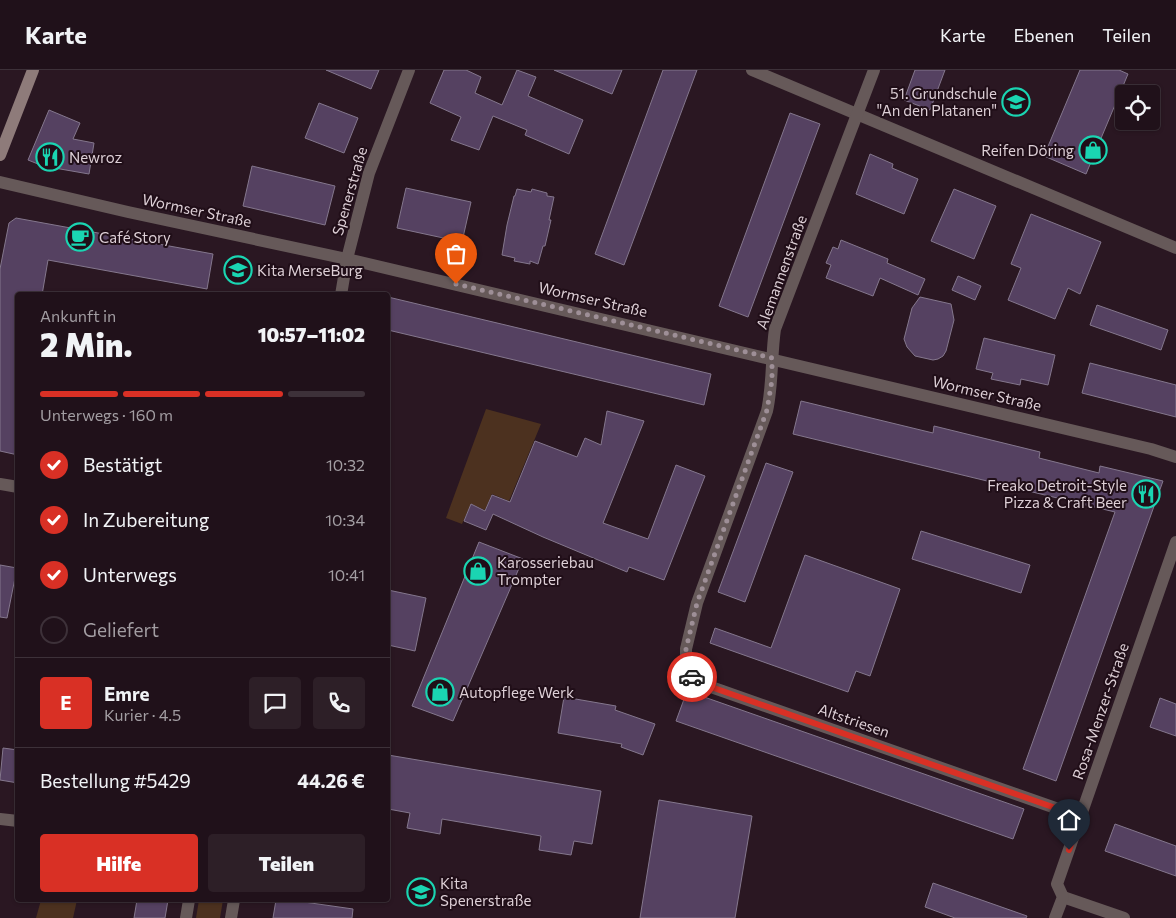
<!DOCTYPE html>
<html lang="de">
<head>
<meta charset="utf-8">
<style>
  body { margin:0; font-family:Commissioner,sans-serif; background:#2d1f27; color:#f1f3f6; height:100vh; display:flex; flex-direction:column; font-size:19px; white-space:nowrap }
  * { box-sizing:border-box; margin:0 }
  p { font-size:16px; color:#a29da2 }
  .icon { flex:none; width:28px; height:28px; fill:none; stroke:currentColor; stroke-width:2; stroke-linecap:round; stroke-linejoin:round }
  .map { position:relative; flex:1; overflow:hidden }
  .drawer { position:absolute; left:15px; top:222px; width:375px; height:610px; display:flex; flex-direction:column; background:#20111a; border-radius:5px; box-shadow:0 1px 4px #0004,0 0 0 1px #3d3139 }
  .drawer>* { flex:none }
  .fabs { position:absolute; left:1115px; top:15px; display:grid; gap:10px }
  .fabs a { display:grid; place-items:center; width:45px; height:45px; border-radius:5px; background:#20111a; box-shadow:0 1px 4px #0004,0 0 0 1px #3d3139; font-size:25px }
  .pin { position:absolute; display:grid; place-items:center; width:42px; height:42px; color:#fff; margin:-51px -21px; border-radius:50% 50% 50% 0; rotate:-45deg; box-shadow:0 0 5px #0007 }
  .pin .icon { rotate:45deg }
  .courier { position:absolute; display:grid; place-items:center; width:50px; height:50px; margin:-25px; border:4px solid #d93025; border-radius:50%; background:#fff; color:#222; box-shadow:0 1px 6px #0007 }
  .summary em { font-style:normal; font-weight:800 }
  .summary div { display:flex; flex-direction:column-reverse }
  .summary { display:flex; align-items:center; justify-content:space-between; height:85px; padding:0 25px }
  h1 { font-size:32px; font-weight:800; line-height:38px }
  .bar { display:grid; grid-template-columns:repeat(4,1fr); gap:8px 5px; align-content:center; height:60px; padding:0 25px }
  .bar i { height:6px; border-radius:4px; background:#3d3139 }
  .bar .active { background:#d93025 }
  .bar p { grid-column:span 4 }
  .line { display:flex; align-items:center; gap:12px; padding:0 25px; border-top:1px solid #3d3139 }
  .line div { flex:1 }
  .round { display:grid; place-items:center; flex:none; width:52px; height:52px; border-radius:5px; background:#2d1f27 }
  ol { padding:0 25px; list-style:none }
  li { display:flex; align-items:center; gap:15px; height:55px }
  li p { margin-inline-start:auto }
  li .icon { padding:5px; border-radius:50%; background:#d93025; color:#fff; stroke-width:4 }
  li:last-child { color:#a29da2 }
  li i { width:28px; height:28px; border:2px solid #3d3139; border-radius:50% }
  .button { display:flex; gap:10px; margin-top:auto; padding:10px 25px }
  .button a { flex:1; height:58px; border-radius:5px; background:#d93025; color:#fff; font-size:20px; font-weight:800; line-height:58px; text-align:center }
  .button a+a { background:#2d1f27; color:#f1f3f6 }
  header { display:flex; align-items:center; gap:30px; box-sizing:border-box; height:70px; padding:0 25px; background:#20111a; border-bottom:1px solid #3d3139 }
  header strong { font-size:24px }
  nav { display:flex; gap:28px; margin-inline-start:auto; font-size:18px }
  .map>svg:first-child { display:block }
  .green { fill:#4c311f }
  .building { fill:#554161; stroke:#84778d }
  .lines { fill:none; stroke-linecap:round; stroke-linejoin:round }
  .street { stroke:#665959; stroke-width:12 }
  .secondary { stroke:#8e7b7a; stroke-width:12 }
  .done { stroke:#9e8f97; stroke-width:5; stroke-dasharray:0 9 }
  .route { stroke:#d93025; stroke-width:6 }
  .labels { text-anchor:middle; dominant-baseline:central; stroke-width:4; stroke-linejoin:round; paint-order:stroke }
  .poi-label { font-size:15px; fill:#ddcfd6; stroke:#200e18; text-anchor:start }
  .street-label { font-size:15px; fill:#ddcfd6; stroke:#200e18 }
</style>
</head>
<body>
<header>
<strong>Karte</strong>
<nav><a>Karte</a><a>Ebenen</a><a>Teilen</a></nav>
</header>
<div class="map">
<svg width="1176" height="848" viewBox="0 0 1176 848">
  <rect width="100%" height="100%" fill="#2a1722"/>
  <g class="green">
    <polygon points="486,339 541,354 509,431 492,424 485,440 471,434 462,454 446,448"/>
    <polygon points="41,830 77,830 73,848 36,848"/>
    <polygon points="199,830 223,830 220,848 196,848"/>
  </g>
  <g class="building">
    <polygon points="326,0 379,0 371,19"/>
    <polygon points="444,0 466,0 481,7 475,23 502,35 517,0 536,7 528,26 583,50 569,84 525,65 527,60 493,46 479,80 451,70 461,47 430,33"/>
    <polygon points="554,0 622,0 612,24"/>
    <polygon points="663,0 697,0 624,195 595,184"/>
    <polygon points="915,0 945,0 930,40 904,30"/>
    <polygon points="1080,0 1119,0 1128,4 1086,104 1044,86"/>
    <polygon points="319,33 358,48 344,83 305,68"/>
    <polygon points="49,40 80,53 73,69 94,73 89,104 43,96 28,90"/>
    <polygon points="790,43 820,54 748,247 719,236"/>
    <polygon points="870,84 893,94 892,98 918,109 904,144 856,124"/>
    <polygon points="252,96 335,116 325,155 243,136"/>
    <polygon points="406,118 471,132 462,172 397,158"/>
    <polygon points="517,119 531,122 532,119 547,123 547,126 554,127 549,150 551,150 545,176 543,176 538,194 530,191 530,194 514,191 515,188 502,185 507,155 514,126 515,126"/>
    <polygon points="954,119 996,136 974,189 931,171"/>
    <polygon points="1031,144 1101,172 1080,224 1068,218 1055,249 1008,230 1021,198 1011,194"/>
    <polygon points="16,148 213,184 207,219 48,190 42,225 18,225 18,385 0,381 0,199 9,153"/>
    <polygon points="841,170 888,189 887,193 925,209 918,225 880,208 873,226 826,208 831,195 826,193 833,177 838,179"/>
    <polygon points="958,206 981,216 975,230 952,220"/>
    <polygon points="388,227 711,304 704,335 388,260"/>
    <polygon points="920,227 951,234 954,250 946,281 943,286 938,289 933,290 915,286 907,277 904,269 912,238"/>
    <polygon points="1097,235 1168,260 1161,280 1090,255"/>
    <polygon points="984,268 1055,285 1048,315 1021,309 1020,315 991,309 993,303 976,299"/>
    <polygon points="1090,293 1176,315 1176,347 1082,323"/>
    <polygon points="801,331 933,363 934,356 1040,382 1039,388 1099,403 1100,396 1163,411 1056,711 1023,699 1115,442 793,364"/>
    <polygon points="607,341 644,351 603,453 648,469 676,395 705,406 664,510 629,497 627,502 543,467 493,444 486,460 464,451 471,434 485,441 492,425 510,432 535,371 577,387 585,368 601,375"/>
    <polygon points="766,393 793,402 745,532 718,522"/>
    <polygon points="921,461 1030,495 1021,523 912,489"/>
    <polygon points="479,472 523,489 453,651 412,636"/>
    <polygon points="805,485 900,519 870,606 856,601 848,622 710,573 715,558 771,578"/>
    <polygon points="0,495 17,498 7,548 0,547"/>
    <polygon points="388,520 426,528 415,581 388,575"/>
    <polygon points="687,621 1024,739 1013,769 676,651"/>
    <polygon points="564,627 616,636 615,640 655,654 643,685 621,677 622,674 558,663"/>
    <polygon points="1160,628 1176,634 1176,666 1150,657"/>
    <polygon points="3,678 18,680 18,713 0,710"/>
    <polygon points="388,685 601,721 592,774 574,771 571,785 539,780 541,766 442,749 440,764 407,758 410,743 388,739"/>
    <polygon points="659,730 752,746 735,848 640,848"/>
    <polygon points="1115,754 1176,776 1176,806 1105,781"/>
    <polygon points="933,813 1027,846 1026,848 955,848 925,837"/>
    <polygon points="137,830 168,830 165,848 134,848"/>
    <polygon points="276,830 290,830 353,839 352,848 273,848"/>
  </g>
  <g class="lines">
    <g class="street">
      <polyline points="752,0 1176,178"/>
      <path d="M874 0 775 259C771 286 773 314 767 341L697 533 686 579V597L694 611 1081 747"/>
      <polyline points="0,112 128,142 347,189 1151,379 1176,387"/>
      <polyline points="341,225 347,189 369,103 409,0"/>
      <polyline points="0,414 18,417"/>
      <polyline points="0,749 18,751"/>
      <polyline points="1063,827 1124,848"/>
      <polyline points="186,848 189,830"/>
      <polyline points="231,848 234,830"/>
      <polyline points="1055,848 1063,827 1057,814 1176,472"/>
    </g>
    <polyline class="secondary" points="0,85 33,0"/>
  </g>
  <g class="lines">
    <polyline class="done" points="456,214 772,288 772,310 767,340 697,533 686,579 686,597 692,607"/>
    <polyline class="route" points="692,607 694,611 1081,747 1069,780"/>
  </g>
  <defs>
    <g id="school-ring" transform="scale(1.4375)"><circle r="9.5" fill="#200e18" stroke="#1ad5b2" stroke-width="1.5"/><path d="M0-5L7-2L0 1L-7-2ZM-4 1L0 2.5L4 1V4Q0 6-4 4Z" fill="#1ad5b2"/></g>
    <g id="shop-ring" transform="scale(1.4375)"><circle r="9.5" fill="#200e18" stroke="#1ad5b2" stroke-width="1.5"/><path d="M-5-2.5h2.3a2.7 3.5 0 0 1 5.4 0H5L5.5 6h-11ZM-1.5-2.5h3a1.5 2.3 0 0 0-3 0Z" fill="#1ad5b2"/></g>
    <g id="restaurant-ring" transform="scale(1.4375)"><circle r="9.5" fill="#200e18" stroke="#1ad5b2" stroke-width="1.5"/><path d="M-5-6h1v4h1v-4h1v4h1v-4h1v5L-1.5 .5V6h-2V.5L-5-1ZM5-6V6H3V1.5H1.5Q1.5-4 5-6Z" fill="#1ad5b2"/></g>
    <g id="cafe-ring" transform="scale(1.4375)"><circle r="9.5" fill="#200e18" stroke="#1ad5b2" stroke-width="1.5"/><path d="M-5.5-4.5H6V0H3Q3 3.5 0 3.5H-2.5Q-5.5 3.5-5.5 0ZM3-3.2v2h1.7v-2ZM-6 4.5H4V6H-6Z" fill="#1ad5b2"/></g>
  </defs>
  <g fill-rule="evenodd">
    <use href="#school-ring" x="1016" y="32"/>
    <use href="#shop-ring" x="1093" y="80"/>
    <use href="#restaurant-ring" x="50" y="87"/>
    <use href="#cafe-ring" x="80" y="167"/>
    <use href="#school-ring" x="238" y="200"/>
    <use href="#restaurant-ring" x="1146" y="424"/>
    <use href="#shop-ring" x="478" y="501"/>
    <use href="#shop-ring" x="440" y="622"/>
    <use href="#school-ring" x="421" y="822"/>
  </g>
  <g class="labels">
    <g class="poi-label">
      <text x="997" y="23" text-anchor="end">51. Grundschule<tspan x="997" dy="17">"An den Platanen"</tspan></text>
      <text x="1074" y="80" text-anchor="end">Reifen Döring</text>
      <text x="69" y="87">Newroz</text>
      <text x="99" y="167">Café Story</text>
      <text x="257" y="200">Kita MerseBurg</text>
      <text x="1127" y="415" text-anchor="end">Freako Detroit-Style<tspan x="1127" dy="17">Pizza &amp; Craft Beer</tspan></text>
      <text x="497" y="492">Karosseriebau<tspan x="497" dy="17">Trompter</tspan></text>
      <text x="459" y="622">Autopflege Werk</text>
      <text x="440" y="813">Kita<tspan x="440" dy="17">Spenerstraße</tspan></text>
    </g>
    <g class="street-label">
      <text transform="translate(349 121) rotate(-74)">Spenerstraße</text>
      <text transform="translate(197 140) rotate(12)">Wormser Straße</text>
      <text transform="translate(781 202) rotate(-70)">Alemannenstraße</text>
      <text transform="translate(593 229) rotate(13)">Wormser Straße</text>
      <text transform="translate(987 323) rotate(13)">Wormser Straße</text>
      <text transform="translate(1100 641) rotate(-71)">Rosa-Menzer-Straße</text>
      <text transform="translate(854 650) rotate(19)">Altstriesen</text>
    </g>
  </g>
</svg>
<div class="fabs">
<a><svg class="icon" aria-label="locate" viewBox="0 0 24 24"><circle cx="12" cy="12" r="6"/><path d="M12 2v4M12 18v4M2 12h4M18 12h4"/></svg></a>
</div>
<div class="pin" style="left:456px;top:214px;background:#ea580c"><svg class="icon" aria-label="bag" viewBox="0 0 24 24"><path d="M5 8h14l-1 12H6zM9 8a3 3 0 0 1 6 0"/></svg></div>
<div class="pin" style="left:1069px;top:780px;background:#1f2937"><svg class="icon" aria-label="home" viewBox="0 0 24 24"><path d="M3 11l9-7 9 7M6 9v11h12V9"/></svg></div>
<div class="courier" style="left:692px;top:607px"><svg class="icon" aria-label="car" viewBox="0 0 24 24"><path d="M5 17H2v-5l4-1 3-4h7l3 4 3 1v5h-3M9 17h6M6 11h13"/><circle cx="7" cy="17" r="2"/><circle cx="17" cy="17" r="2"/></svg></div>
<section class="drawer">
<div class="summary"><div><h1>2 Min.</h1><p>Ankunft in</p></div><em>10:57–11:02</em></div>
<div class="bar"><i class="active"></i><i class="active"></i><i class="active"></i><i></i><p>Unterwegs · 160 m</p></div>
<ol>
<li><svg class="icon" aria-label="check" viewBox="0 0 24 24"><path d="M5 12l5 5 9-10"/></svg>Bestätigt<p>10:32</p></li>
<li><svg class="icon" aria-label="check" viewBox="0 0 24 24"><path d="M5 12l5 5 9-10"/></svg>In Zubereitung<p>10:34</p></li>
<li><svg class="icon" aria-label="check" viewBox="0 0 24 24"><path d="M5 12l5 5 9-10"/></svg>Unterwegs<p>10:41</p></li>
<li><i></i>Geliefert</li>
</ol>
<div class="line" style="height:90px"><b class="round" style="background:#d93025;color:#fff">E</b><div><b>Emre</b><p>Kurier · 4.5</p></div><a class="round"><svg class="icon" aria-label="chat" viewBox="0 0 24 24"><path d="M4 5h16v11H9l-5 4z"/></svg></a><a class="round"><svg class="icon" aria-label="phone" viewBox="0 0 24 24"><path d="M5 4h4l2 5-3 2q2 4 5 5l2-3 5 2v4C11 20 4 13 5 4z"/></svg></a></div>
<div class="line" style="height:65px"><div>Bestellung #5429</div><b>44.26 €</b></div>
<div class="button"><a>Hilfe</a><a>Teilen</a></div>
</section>
</div>
</body>
</html>
